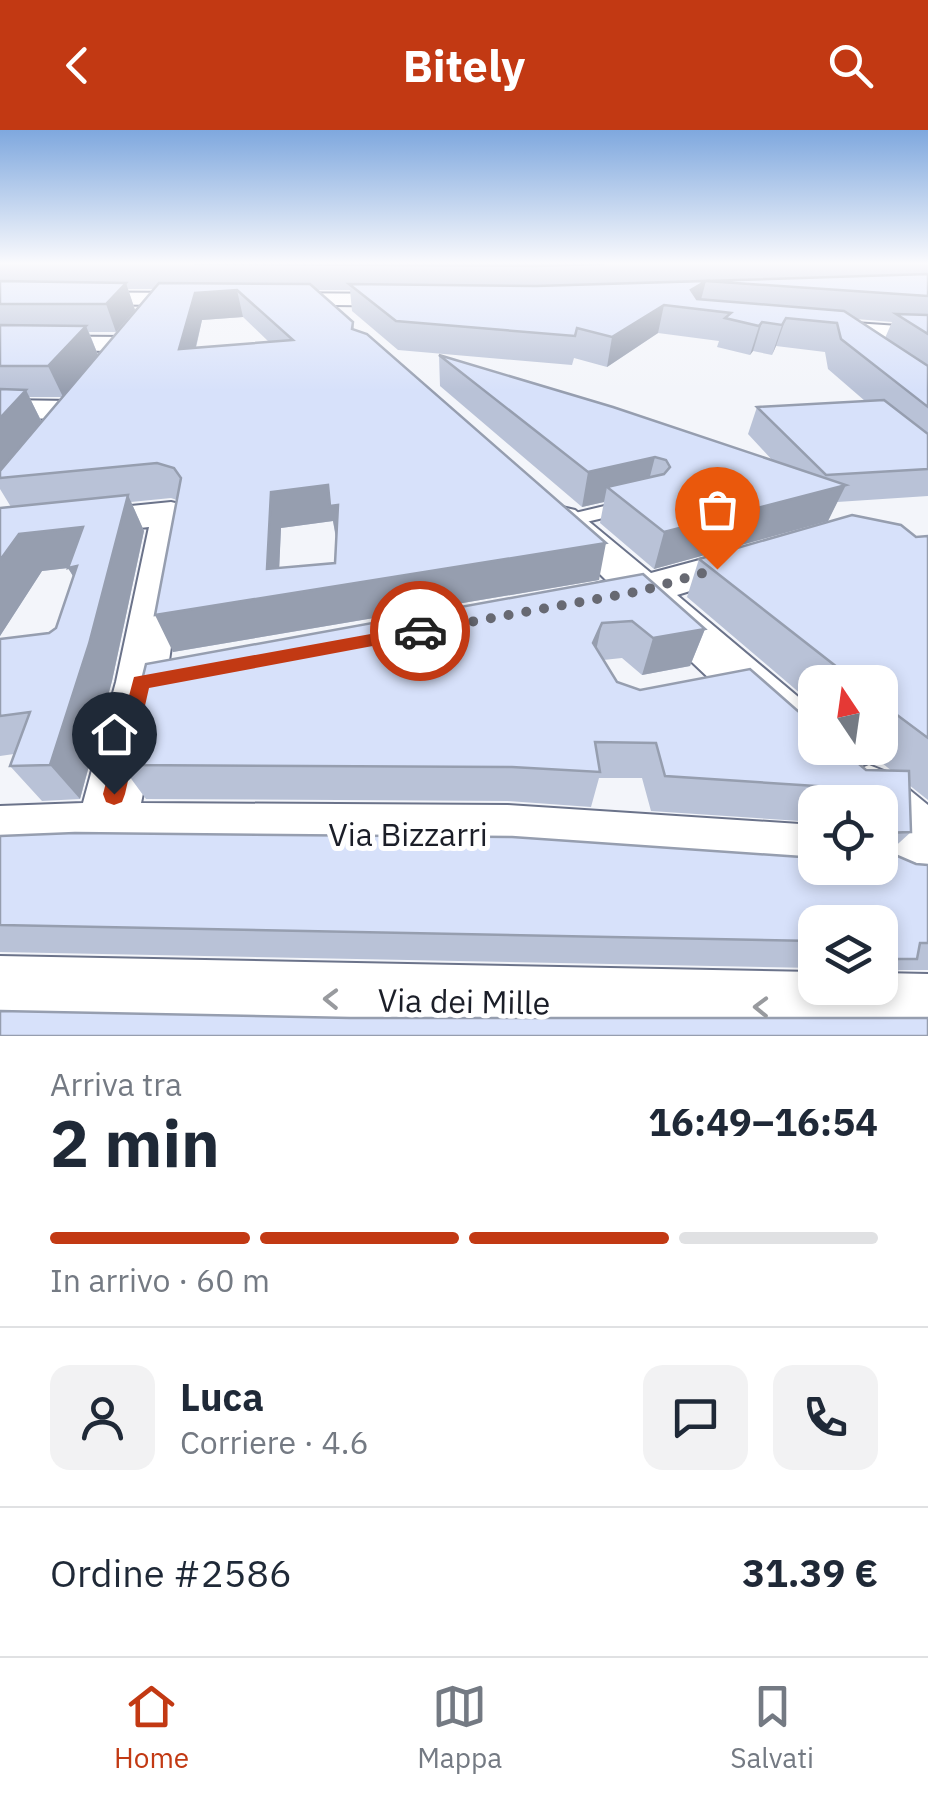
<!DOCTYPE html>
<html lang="it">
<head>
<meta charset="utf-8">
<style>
  body { margin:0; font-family:"IBM Plex Sans",sans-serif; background:#f2f2f3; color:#1f2937; height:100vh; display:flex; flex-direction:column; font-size:38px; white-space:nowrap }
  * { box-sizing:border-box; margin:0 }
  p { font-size:32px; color:#747a83 }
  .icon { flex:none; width:55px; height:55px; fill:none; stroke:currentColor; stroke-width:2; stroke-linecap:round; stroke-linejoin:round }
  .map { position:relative; height:906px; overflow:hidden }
  .side { display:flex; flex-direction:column; background:#fff; flex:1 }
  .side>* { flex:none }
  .needle { width:65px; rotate:347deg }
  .buttons { position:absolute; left:798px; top:535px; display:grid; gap:20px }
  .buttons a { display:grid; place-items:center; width:100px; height:100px; border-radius:20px; background:#fff; box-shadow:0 5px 15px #0003; font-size:50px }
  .pin { position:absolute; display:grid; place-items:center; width:85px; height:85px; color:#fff; margin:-102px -42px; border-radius:50% 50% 50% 0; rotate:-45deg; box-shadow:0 0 10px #0007 }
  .pin .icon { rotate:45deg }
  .courier { position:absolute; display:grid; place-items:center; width:100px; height:100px; margin:-50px; border:8px solid #c23913; border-radius:50%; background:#fff; color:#222; box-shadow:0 2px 12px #0007 }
  .summary em { font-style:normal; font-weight:700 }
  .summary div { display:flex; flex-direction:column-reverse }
  .summary { display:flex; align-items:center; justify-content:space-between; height:170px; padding:0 50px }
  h1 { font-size:65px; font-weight:700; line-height:75px }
  .bar { display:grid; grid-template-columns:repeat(4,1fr); gap:15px 10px; align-content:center; height:120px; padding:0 50px }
  .bar i { height:12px; border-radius:8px; background:#e0e1e3 }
  .bar .on { background:#c23913 }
  .bar p { grid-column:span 4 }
  .line { display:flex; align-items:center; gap:25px; padding:0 50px; border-top:2px solid #e0e1e3 }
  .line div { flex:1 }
  .round { display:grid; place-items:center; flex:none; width:105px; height:105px; border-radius:20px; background:#f2f2f3 }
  header { display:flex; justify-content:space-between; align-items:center; height:130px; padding:0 50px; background:#c23913; color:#fff; font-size:45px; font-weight:700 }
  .tab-bar { display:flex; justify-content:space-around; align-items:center; height:140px; border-top:2px solid #e0e1e3; background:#fff; font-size:28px; color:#747a83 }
  .tab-bar a { display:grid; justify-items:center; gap:5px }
  .tab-bar .on { color:#c23913 }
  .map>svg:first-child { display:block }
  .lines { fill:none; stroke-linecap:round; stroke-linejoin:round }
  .lane-casing { stroke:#6b738a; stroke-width:4 }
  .street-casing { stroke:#6b738a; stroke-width:4 }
  .lane { fill:#fff; fill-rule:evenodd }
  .street { fill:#fff; fill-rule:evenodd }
  .wall { fill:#b9c2d7; fill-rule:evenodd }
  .shaded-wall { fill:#969eaf }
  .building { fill:#d7e1fa; stroke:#969eaf; stroke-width:2.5; fill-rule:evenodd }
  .oneway { stroke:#989a9e }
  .route { fill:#c23913 }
  .done { stroke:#676972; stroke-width:10; stroke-dasharray:0 18 }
  .labels { text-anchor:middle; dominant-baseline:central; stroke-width:10; stroke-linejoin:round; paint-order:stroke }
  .near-street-label { font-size:32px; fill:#1b1e28; stroke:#fff }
</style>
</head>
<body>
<header><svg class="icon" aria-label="back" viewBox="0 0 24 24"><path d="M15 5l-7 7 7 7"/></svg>Bitely<svg class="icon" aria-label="search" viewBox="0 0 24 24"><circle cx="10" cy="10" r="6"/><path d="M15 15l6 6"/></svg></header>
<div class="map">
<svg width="928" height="906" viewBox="0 0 928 906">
  <rect width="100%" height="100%" fill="#f3f5fa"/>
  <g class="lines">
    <g class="lane-casing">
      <polygon id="lane" points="630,370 637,372 640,376 637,380 565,397 555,391 558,387"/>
    </g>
    <g class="street-casing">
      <g id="street">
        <polygon points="0,162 204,163 215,169 204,175 0,174"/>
        <polygon points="270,163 409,164 420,170 409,176 262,174 259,169 262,164"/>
        <polygon points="840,192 928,198 928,212 832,204 828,199 832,194"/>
        <polygon points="0,206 125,207 137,214 125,221 0,220"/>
        <polygon points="0,270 73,271 84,274 88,280 84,286 73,289 0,288"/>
        <polygon points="171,372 184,375 190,383 166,552 141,673 508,675 815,695 815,738 842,738 837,748 815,757 508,735 105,732 0,736 0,676 83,673 116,552 149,397 0,413 0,389"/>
        <polygon points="562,377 575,380 651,443 748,417 762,421 768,430 762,439 677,465 815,581 815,618 841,618 834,631 815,638 796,631 634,477 599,483 584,479 577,468 584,457 607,451 543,388 549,380"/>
        <polygon points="869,635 889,643 928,675 928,746 906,737 880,711 880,672 845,672 840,662 849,643"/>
        <polygon points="0,826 815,842 815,858 880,858 880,843 928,844 928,906 361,906 0,898"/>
      </g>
    </g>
    <use href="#lane" class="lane"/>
    <use href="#street" class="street"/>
  </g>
  <g class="wall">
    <path d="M0 134H928V366L837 372 828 391 654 439 600 393 604 372 582 377 440 256 439 225 773 331 748 304 757 277 865 271 828 239 825 222 776 216 772 225 753 221 750 225 717 217 719 211 658 203 607 237 574 228 572 235 398 220 352 181 350 160H317L353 192 354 200 599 450 173 522 177 370 171 368 131 372 144 401 112 551 80 669 42 671 10 636 14 624 0 626V509L49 503 56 498 74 447 68 438 42 441 0 506V378L11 377 0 359ZM128 159H154L98 225 89 202H116L135 180ZM243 187 269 212 196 218 202 190ZM856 189 892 192 885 208ZM29 267H62L42 292ZM333 391 336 409 335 433 279 438 281 398Z"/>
    <polygon points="928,406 928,670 909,655 911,702 889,722 916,734 928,735 928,840 899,840 880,852 880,792 815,792 815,838 0,822 0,706 880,738 880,672 815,672 815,692 651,681 642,648 599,648 591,677 508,671 146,669 121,635 643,444 705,499 690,536 642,545 622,528 603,530 617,552 866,640 892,641 863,618 880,618 880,552 815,552 815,576 687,467 699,429"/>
  </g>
  <g class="shaded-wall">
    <polygon points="706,151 699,177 691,160"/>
    <polygon points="126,153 135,180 116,202 106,174"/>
    <polygon points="237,160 243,187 202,190 188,250 179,219 195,163"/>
    <polygon points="664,175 658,203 607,237 612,207"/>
    <polygon points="786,188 776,216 772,225 782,195"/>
    <polygon points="762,192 753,221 750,225 759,196"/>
    <polygon points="86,196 98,225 63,267 48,236"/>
    <polygon points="26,260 42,293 0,344 0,288"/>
    <polygon points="655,327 646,362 607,357 604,372 582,377 588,342"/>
    <polygon points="328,355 338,375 337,412 333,391 281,398 278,466 606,413 599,450 173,522 155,485 267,439 271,362"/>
    <polygon points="846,355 828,391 654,439 664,402"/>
    <polygon points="128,365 144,401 112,551 80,669 50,635"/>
    <polygon points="83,397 90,474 68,438 42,441 0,506 0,430 19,404"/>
    <polygon points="602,493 594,530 593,513"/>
    <polygon points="705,499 690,536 642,545 653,508"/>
  </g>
  <g class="building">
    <polygon points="194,134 605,134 536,136"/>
    <polygon points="928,144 928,166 706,151"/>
    <polygon points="0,151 126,153 106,174 0,174"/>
    <polygon points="706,151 691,160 697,169 844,181 928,236 928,277 841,209 837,193 786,188 782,195 762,192 759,196 725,188 731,183 664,175 612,207 577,198 575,206 396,191 349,154 536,156"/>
    <path d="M159 153 310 154 353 192 352 199 367 204 606 413 155 485 181 348 174 338 157 333 0 348V341ZM237 160 293 210 179 219 195 163ZM328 355 330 376 338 375 335 433 267 439 271 362Z"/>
    <polygon points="896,184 928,185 928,204"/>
    <polygon points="0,195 86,196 48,236 0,236"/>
    <polygon points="439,225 613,277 846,355 664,402 607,357 664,344 670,337 666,330 655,327 588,342"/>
    <polygon points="0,259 26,260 0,288"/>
    <polygon points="884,270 928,304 928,339 826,345 757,277"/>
    <polygon points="128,365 89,514 50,635 10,636 30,582 0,586 0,509 49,503 56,498 77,436 68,438 83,397 19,404 0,430 0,378"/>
    <polygon points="852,385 901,395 916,407 928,406 928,608 889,579 880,578 880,552 843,552 842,541 699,429"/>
    <polygon points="643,444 705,499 653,508 632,491 602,493 593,513 617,552 640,560 750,539 815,596 815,618 840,618 866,640 909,641 911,702 882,703 888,722 916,734 928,735 928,813 920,813 917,829 880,829 880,792 815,792 815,811 0,795 0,706 75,703 512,707 815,728 815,738 880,738 880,672 847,672 846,658 665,646 656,613 595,612 600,642 512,637 121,635 146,534"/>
    <polygon points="0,881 350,888 928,888 928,906 0,906"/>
  </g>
  <defs><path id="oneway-chevron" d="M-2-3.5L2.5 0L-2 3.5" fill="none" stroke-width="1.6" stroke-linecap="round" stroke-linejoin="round" transform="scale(2.5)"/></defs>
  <g class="oneway">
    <use href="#oneway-chevron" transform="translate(331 869) rotate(-179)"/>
    <use href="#oneway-chevron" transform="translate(761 877) rotate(-179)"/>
  </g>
  <linearGradient id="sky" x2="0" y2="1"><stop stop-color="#7fa8de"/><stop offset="0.51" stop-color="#fafafd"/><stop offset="1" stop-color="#fafafd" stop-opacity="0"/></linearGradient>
  <rect width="928" height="261" fill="url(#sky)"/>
  <polygon class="route" points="420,495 426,496 426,506 149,558 125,664 122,672 114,675 106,672 103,664 134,547"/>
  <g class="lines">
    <polyline class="done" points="420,501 641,461 717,439"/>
  </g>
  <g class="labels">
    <g class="near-street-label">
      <text x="408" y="704">Via Bizzarri</text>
      <text transform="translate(464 871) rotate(1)">Via dei Mille</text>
    </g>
  </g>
</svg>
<div class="buttons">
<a><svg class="needle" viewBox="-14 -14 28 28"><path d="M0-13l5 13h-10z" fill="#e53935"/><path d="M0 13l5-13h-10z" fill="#747a83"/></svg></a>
<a><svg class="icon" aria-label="locate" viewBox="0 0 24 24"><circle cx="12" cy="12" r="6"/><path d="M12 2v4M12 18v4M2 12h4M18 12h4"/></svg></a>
<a><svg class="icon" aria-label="layers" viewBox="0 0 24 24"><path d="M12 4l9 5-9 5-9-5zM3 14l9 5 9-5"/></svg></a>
</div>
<div class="pin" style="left:717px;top:439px;background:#ea580c"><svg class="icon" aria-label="bag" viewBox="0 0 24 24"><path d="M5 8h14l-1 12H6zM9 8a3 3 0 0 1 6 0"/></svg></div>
<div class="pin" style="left:114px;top:664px;background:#1f2937"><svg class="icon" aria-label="home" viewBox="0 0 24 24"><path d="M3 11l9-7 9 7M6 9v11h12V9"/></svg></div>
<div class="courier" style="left:420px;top:501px"><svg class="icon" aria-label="car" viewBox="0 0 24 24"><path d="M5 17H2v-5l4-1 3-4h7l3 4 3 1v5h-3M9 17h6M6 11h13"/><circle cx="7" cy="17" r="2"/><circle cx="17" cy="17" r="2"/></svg></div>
</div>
<section class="side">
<div class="summary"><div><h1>2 min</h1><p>Arriva tra</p></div><em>16:49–16:54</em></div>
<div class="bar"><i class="on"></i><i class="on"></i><i class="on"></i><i></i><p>In arrivo · 60 m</p></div>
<div class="line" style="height:180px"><a class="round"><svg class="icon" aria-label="person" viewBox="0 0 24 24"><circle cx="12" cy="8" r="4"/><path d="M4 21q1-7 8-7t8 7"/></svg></a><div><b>Luca</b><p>Corriere · 4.6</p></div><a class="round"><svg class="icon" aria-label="chat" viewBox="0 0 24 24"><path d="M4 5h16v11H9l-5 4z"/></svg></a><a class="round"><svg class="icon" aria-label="phone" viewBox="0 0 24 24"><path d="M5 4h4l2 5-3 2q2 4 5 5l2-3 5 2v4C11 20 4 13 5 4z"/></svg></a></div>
<div class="line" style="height:130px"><div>Ordine #2586</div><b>31.39 €</b></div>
</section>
<nav class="tab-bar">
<a class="on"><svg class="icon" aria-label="home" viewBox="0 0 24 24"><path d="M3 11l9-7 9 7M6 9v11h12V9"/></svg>Home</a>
<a><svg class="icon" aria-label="map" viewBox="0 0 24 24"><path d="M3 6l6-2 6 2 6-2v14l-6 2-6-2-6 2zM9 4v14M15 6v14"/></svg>Mappa</a>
<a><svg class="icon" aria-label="saved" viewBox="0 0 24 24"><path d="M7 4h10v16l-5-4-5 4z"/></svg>Salvati</a>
</nav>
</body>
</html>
